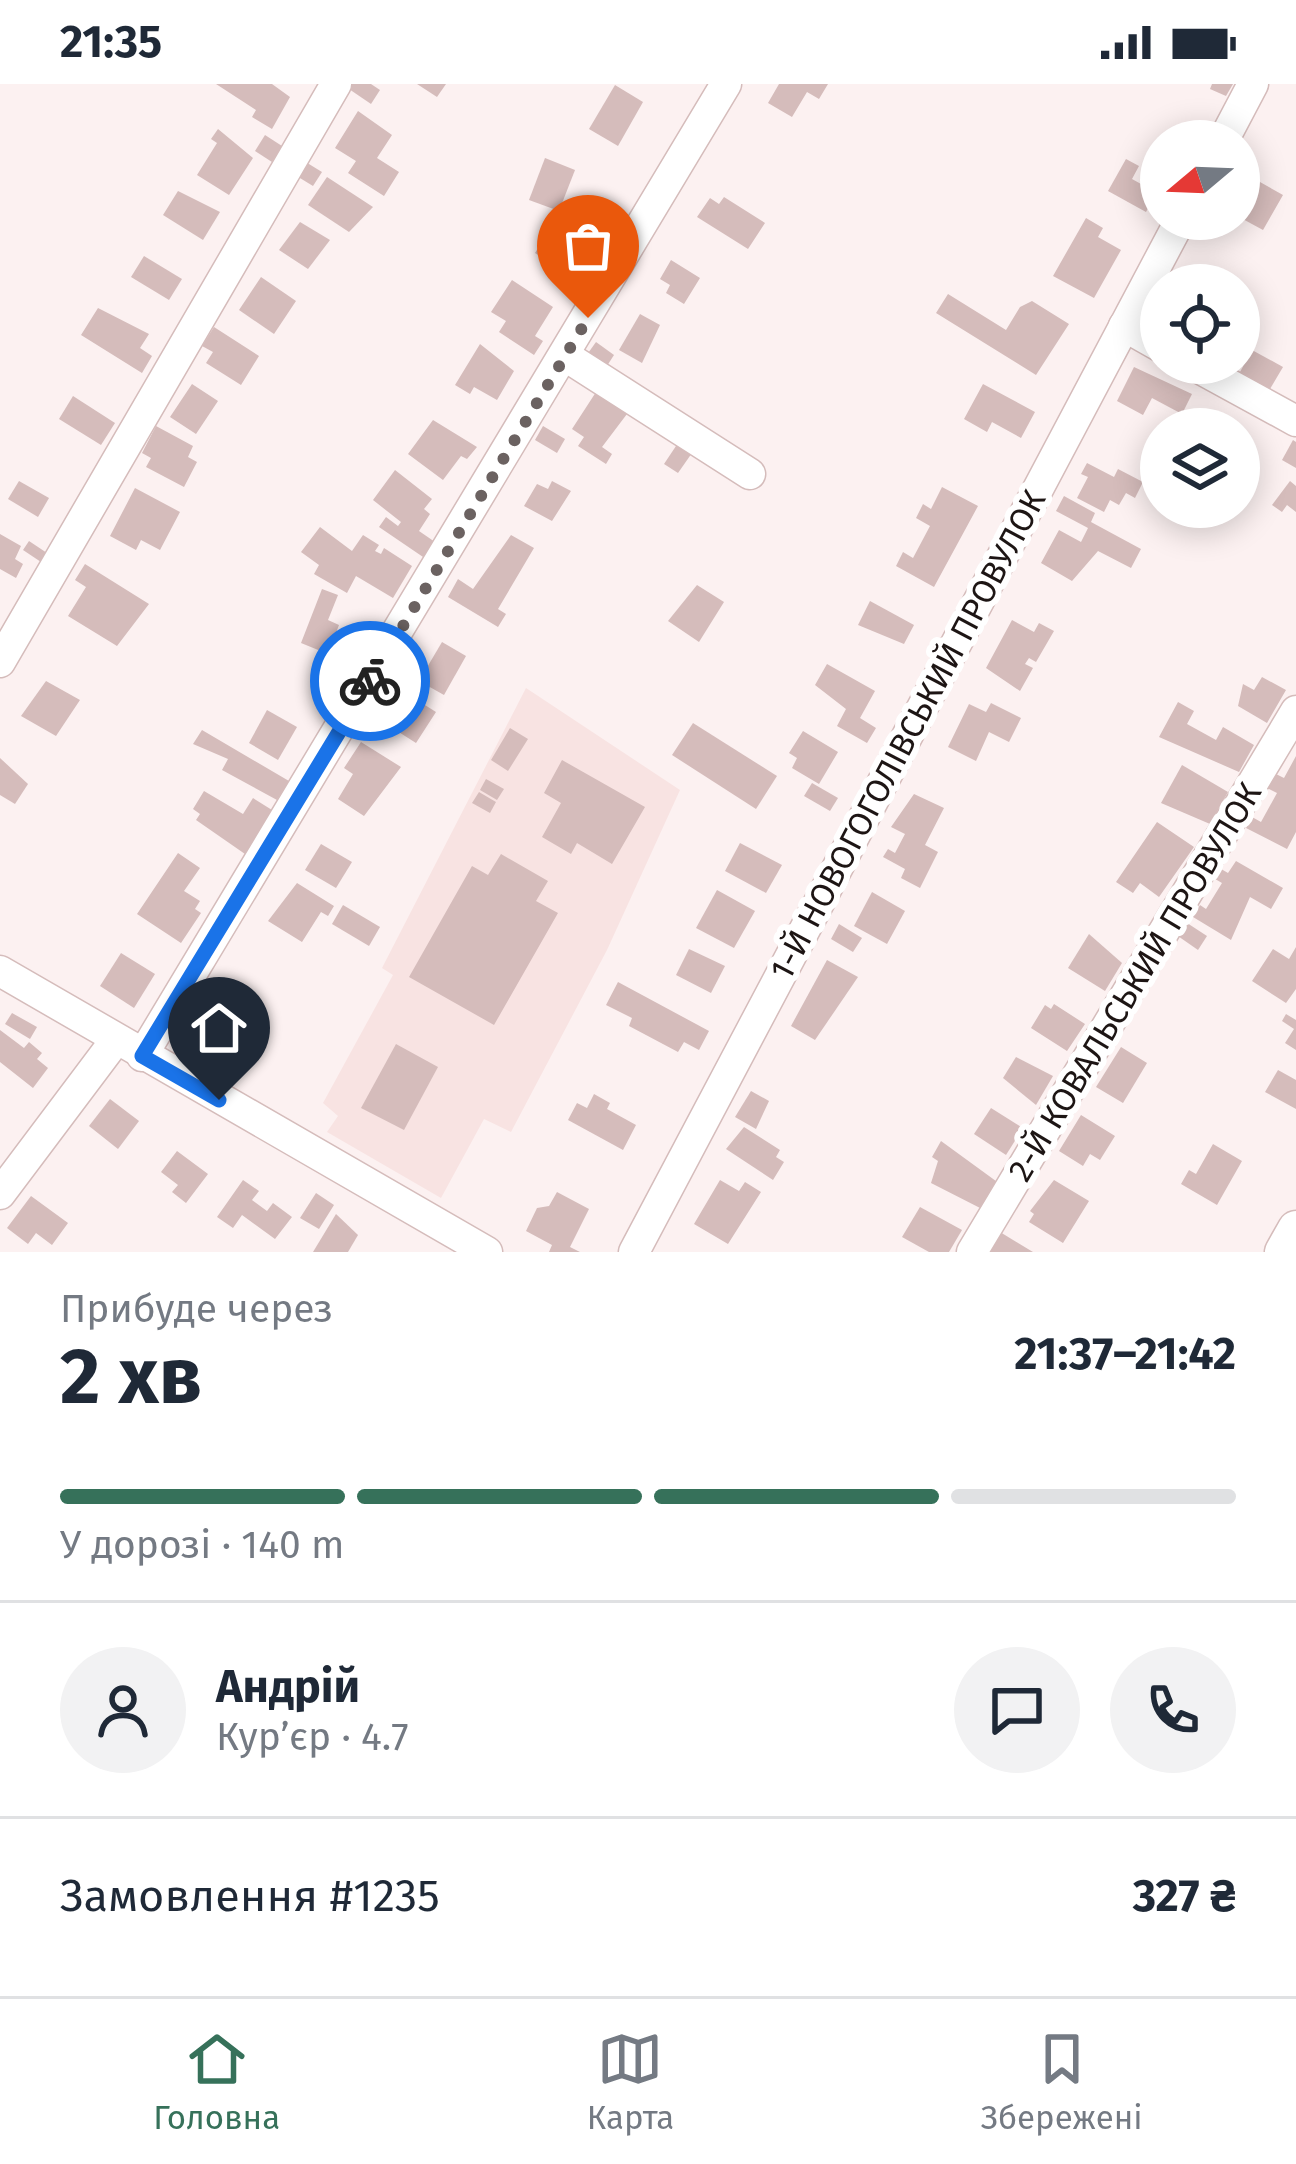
<!DOCTYPE html>
<html lang="uk">
<head>
<meta charset="utf-8">
<style>
  body { margin:0; font-family:"Fira Sans",sans-serif; background:#f2f2f3; color:#1f2937; height:100vh; display:flex; flex-direction:column; font-size:45px; white-space:nowrap }
  * { box-sizing:border-box; margin:0 }
  p { font-size:39px; color:#747a83 }
  .icon { flex:none; width:66px; height:66px; fill:none; stroke:currentColor; stroke-width:2; stroke-linecap:round; stroke-linejoin:round }
  .map { position:relative; height:1168px; overflow:hidden }
  .side { display:flex; flex-direction:column; background:#fff; flex:1 }
  .side>* { flex:none }
  .needle { width:78px; rotate:251deg }
  .tools { position:absolute; left:1140px; top:36px; display:grid; gap:24px }
  .tools a { display:grid; place-items:center; width:120px; height:120px; border-radius:50%; background:#fff; box-shadow:0 6px 30px #0003; font-size:60px }
  .pin { position:absolute; display:grid; place-items:center; width:102px; height:102px; color:#fff; margin:-123px -51px; border-radius:50% 50% 50% 0; rotate:-45deg; box-shadow:0 0 12px #0007 }
  .pin .icon { rotate:45deg }
  .courier { position:absolute; display:grid; place-items:center; width:120px; height:120px; margin:-60px; border:9px solid #1a73e8; border-radius:50%; background:#fff; color:#222; box-shadow:0 3px 15px #0007 }
  .head em { font-style:normal; font-weight:700 }
  .head div { display:flex; flex-direction:column-reverse }
  .head { display:flex; align-items:center; justify-content:space-between; height:204px; padding:0 60px }
  h1 { font-size:78px; font-weight:700; line-height:90px }
  .bar { display:grid; grid-template-columns:repeat(4,1fr); gap:18px 12px; align-content:center; height:144px; padding:0 60px }
  .bar i { height:15px; border-radius:9px; background:#e0e1e3 }
  .bar .current { background:#36715a }
  .bar p { grid-column:span 4 }
  .line { display:flex; align-items:center; gap:30px; padding:0 60px; border-top:3px solid #e0e1e3 }
  .line div { flex:1 }
  .round { display:grid; place-items:center; flex:none; width:126px; height:126px; border-radius:63px; background:#f2f2f3 }
  .status { display:flex; justify-content:space-between; align-items:center; height:84px; padding:0 60px; background:#fff; direction:ltr }
  .status svg { height:33px; fill:currentColor }
  .menu { display:flex; justify-content:space-around; align-items:center; height:168px; border-top:3px solid #e0e1e3; background:#fff; font-size:33px; color:#747a83 }
  .menu a { display:grid; justify-items:center; gap:6px }
  .menu .current { color:#36715a }
  .map>svg:first-child { display:block }
  .built { fill:#f8e3e2 }
  .building { fill:#d5bcbb }
  .lines { fill:none; stroke-linecap:round; stroke-linejoin:round }
  .minor-casing { stroke:#d5bcbb; stroke-width:33 }
  .major-casing { stroke:#d5bcbb; stroke-width:39 }
  .minor { stroke:#fff; stroke-width:30 }
  .major { stroke:#fff; stroke-width:36 }
  .done { stroke:#6b6261; stroke-width:12; stroke-dasharray:0 21.6 }
  .route { stroke:#1a73e8; stroke-width:15 }
  .labels { text-anchor:middle; dominant-baseline:central; stroke-width:12; stroke-linejoin:round; paint-order:stroke }
  .street-label { font-size:33px; fill:#1d1514; stroke:#fff }
</style>
</head>
<body>
<div class="status"><b>21:35</b><svg viewBox="0 0 49 12"><path d="M0 12V9h3v3zM5 12V6h3v6zM10 12V3h3v9zM15 12V0h3v12zM26 1h20v11H26zM47 4h2v5h-2z"/></svg></div>
<div class="map">
<svg width="1296" height="1168" viewBox="0 0 1296 1168">
  <rect width="100%" height="100%" fill="#fcf1f1"/>
  <polygon class="built" points="526,604 680,706 607,866 511,1048 484,1035 441,1114 327,1048 338,1032 323,1019 393,891 382,884"/>
  <g class="building">
    <polygon points="216,0 272,0 290,13 272,45 252,33 256,26"/>
    <polygon points="352,0 371,0 380,6 371,20 349,5"/>
    <polygon points="417,0 446,0 437,13"/>
    <polygon points="779,0 828,0 819,15 807,8 792,33 768,19"/>
    <polygon points="1212,0 1233,0 1226,12 1210,5"/>
    <polygon points="615,1 643,18 618,62 589,45"/>
    <polygon points="358,27 392,51 377,74 399,88 384,112 348,89 356,77 335,64"/>
    <polygon points="218,45 253,74 229,111 197,91 217,59 211,55"/>
    <polygon points="265,51 282,62 272,78 255,67"/>
    <polygon points="1156,71 1161,74 1161,99 1146,128 1108,107 1126,75 1139,82 1132,95 1141,100"/>
    <polygon points="545,74 575,86 559,127 529,116"/>
    <polygon points="304,77 322,88 313,102 295,91"/>
    <polygon points="327,93 373,123 349,148 308,121"/>
    <polygon points="1260,98 1283,111 1263,146 1239,133 1245,101 1255,107"/>
    <polygon points="178,107 220,128 203,156 163,131"/>
    <polygon points="724,113 765,139 748,165 697,133 710,114 719,120"/>
    <polygon points="557,134 585,151 580,158 604,172 592,192 583,187 574,202 555,191 559,184 535,169"/>
    <polygon points="1086,134 1103,144 1098,153 1121,166 1094,214 1053,192"/>
    <polygon points="300,138 330,156 308,185 279,166"/>
    <polygon points="144,172 182,195 169,216 131,193"/>
    <polygon points="671,176 700,194 684,220 666,209 670,201 660,195"/>
    <polygon points="261,193 296,217 274,250 239,226"/>
    <polygon points="512,196 553,223 535,252 543,257 534,271 499,248 506,237 491,228"/>
    <polygon points="948,210 1006,246 1020,223 1032,217 1069,240 1036,291 936,229"/>
    <polygon points="1239,213 1256,224 1239,254"/>
    <polygon points="98,224 149,250 140,264 152,272 142,289 81,251"/>
    <polygon points="640,230 660,241 642,279 619,266"/>
    <polygon points="214,243 259,272 241,301 206,279 213,268 202,262"/>
    <polygon points="596,258 614,271 605,285 586,272"/>
    <polygon points="480,260 514,287 497,316 474,303 470,310 455,301"/>
    <polygon points="1252,266 1283,283 1270,305 1240,288"/>
    <polygon points="1134,283 1192,310 1182,330 1152,314 1143,331 1117,317"/>
    <polygon points="192,300 218,317 196,350 170,333"/>
    <polygon points="983,300 1035,328 1021,354 992,338 987,348 964,335"/>
    <polygon points="598,305 630,326 602,363 612,370 606,380 578,362 584,353 572,345"/>
    <polygon points="73,312 115,339 101,361 59,335"/>
    <polygon points="433,336 477,363 467,375 461,372 443,396 408,370"/>
    <polygon points="156,342 193,362 188,373 197,378 184,403 146,383 151,374 142,369"/>
    <polygon points="543,342 565,355 557,369 535,356"/>
    <polygon points="1293,356 1296,358 1296,384 1282,376"/>
    <polygon points="678,359 692,369 678,389 664,380"/>
    <polygon points="1087,379 1114,393 1118,385 1143,398 1135,414 1126,409 1119,421 1110,416 1104,428 1077,414 1088,393 1081,390"/>
    <polygon points="395,386 432,415 424,425 430,430 419,447 435,458 426,475 379,443 386,433 398,442 401,438 373,416"/>
    <polygon points="19,397 49,414 38,433 8,415"/>
    <polygon points="552,397 571,407 552,437 524,422 537,400 548,405"/>
    <polygon points="1290,397 1296,402 1296,428 1287,421 1282,428 1272,421"/>
    <polygon points="942,403 978,422 934,503 896,482 903,468 913,474 930,442 916,434 923,420 931,425"/>
    <polygon points="135,404 180,428 160,466 141,456 136,466 110,452"/>
    <polygon points="1064,412 1095,429 1091,438 1141,465 1131,484 1098,467 1072,497 1041,479 1059,446 1081,458 1088,444 1056,427"/>
    <polygon points="320,443 352,467 363,451 379,461 375,467 381,470 384,464 412,482 393,514 356,492 347,509 314,490 319,481 301,468"/>
    <polygon points="0,450 21,462 15,475 23,480 16,494 0,485"/>
    <polygon points="511,451 534,464 498,525 506,530 498,543 448,513 458,495 473,505"/>
    <polygon points="29,457 47,469 41,478 23,466"/>
    <polygon points="85,480 149,520 117,562 68,532 86,503 75,496"/>
    <polygon points="697,501 724,518 699,558 668,537"/>
    <polygon points="322,505 338,511 328,536 339,541 328,570 301,559"/>
    <polygon points="870,517 914,541 904,560 858,541"/>
    <polygon points="1012,536 1034,548 1039,539 1054,547 1036,578 1029,574 1025,580 1033,584 1020,607 986,584"/>
    <polygon points="442,558 466,572 444,611 419,597"/>
    <polygon points="341,564 363,574 341,607 323,596"/>
    <polygon points="827,580 875,607 860,634 876,644 867,659 837,642 846,625 815,601"/>
    <polygon points="1262,593 1286,606 1267,639 1238,622 1243,600 1254,606"/>
    <polygon points="46,597 80,616 56,652 21,632"/>
    <polygon points="409,611 436,628 416,659 383,638 394,621 401,625"/>
    <polygon points="1178,618 1194,627 1187,640 1216,656 1223,643 1254,661 1239,688 1159,653"/>
    <polygon points="991,619 1021,634 1009,658 989,648 976,677 948,663 969,620 986,628"/>
    <polygon points="267,626 297,643 278,676 249,659"/>
    <polygon points="693,639 777,692 756,725 672,671"/>
    <polygon points="510,644 528,655 508,687 491,676"/>
    <polygon points="202,646 289,697 277,716 222,686 228,675 193,660"/>
    <polygon points="803,647 838,668 819,700 792,684 797,674 789,669"/>
    <polygon points="361,658 401,683 364,732 338,715 353,690 344,684"/>
    <polygon points="1296,672 1296,748 1287,765 1246,744 1252,733 1261,738 1277,709 1267,704 1274,689 1284,694"/>
    <polygon points="0,674 28,700 15,720 0,711"/>
    <polygon points="562,676 645,723 612,780 577,759 571,770 542,753 561,719 544,709"/>
    <polygon points="1182,681 1228,708 1210,740 1161,719"/>
    <polygon points="486,695 504,705 497,716 480,706"/>
    <polygon points="812,699 838,714 830,727 804,712"/>
    <polygon points="204,707 243,730 253,714 272,726 245,770 196,736 200,730 193,725"/>
    <polygon points="479,708 496,718 490,729 472,719"/>
    <polygon points="914,710 944,724 925,761 938,768 920,804 901,794 905,785 883,773 888,765 895,769 905,750 891,743"/>
    <polygon points="1157,738 1194,763 1159,813 1140,799 1133,809 1116,798"/>
    <polygon points="740,759 782,781 766,809 725,787"/>
    <polygon points="321,760 352,778 336,804 305,786"/>
    <polygon points="178,769 200,784 184,807 200,817 195,825 201,829 181,859 137,830"/>
    <polygon points="501,770 548,797 536,817 558,829 494,941 409,893 472,782 488,791"/>
    <polygon points="1236,777 1283,804 1271,825 1250,813 1231,856 1193,833 1200,821 1206,825 1222,799 1210,792 1216,782 1228,789"/>
    <polygon points="297,799 334,822 328,832 321,828 302,858 268,837"/>
    <polygon points="717,806 755,827 734,864 696,844"/>
    <polygon points="872,808 905,827 887,860 854,842"/>
    <polygon points="343,821 380,843 369,862 332,840"/>
    <polygon points="1184,837 1207,852 1198,866 1175,850"/>
    <polygon points="839,840 862,854 853,868 831,855"/>
    <polygon points="1089,850 1122,879 1105,907 1068,884"/>
    <polygon points="1296,863 1296,905 1286,919 1252,897 1273,865 1289,875"/>
    <polygon points="689,865 725,882 711,909 676,891"/>
    <polygon points="121,869 155,890 134,924 100,902"/>
    <polygon points="827,876 858,893 815,956 791,942"/>
    <polygon points="618,898 709,947 699,966 684,958 678,968 629,942 632,934 606,921"/>
    <polygon points="1054,920 1085,940 1067,967 1031,944 1045,921 1051,925"/>
    <polygon points="220,924 259,945 244,970 205,949"/>
    <polygon points="12,929 37,943 30,955 5,940"/>
    <polygon points="1286,930 1296,936 1296,966 1285,959 1294,945 1282,937"/>
    <polygon points="0,946 24,964 29,958 42,969 37,975 48,984 33,1004 0,978"/>
    <polygon points="396,960 438,983 404,1046 361,1024"/>
    <polygon points="1121,963 1147,979 1123,1019 1096,1003"/>
    <polygon points="1016,973 1053,992 1036,1021 1003,994"/>
    <polygon points="1278,986 1296,996 1296,1025 1265,1008"/>
    <polygon points="751,1007 769,1017 756,1045 735,1033"/>
    <polygon points="594,1010 610,1019 607,1025 636,1041 623,1066 568,1036 577,1019 587,1024"/>
    <polygon points="110,1015 139,1037 118,1065 89,1042"/>
    <polygon points="991,1024 1023,1044 1006,1071 974,1050"/>
    <polygon points="1081,1031 1115,1052 1100,1076 1090,1070 1083,1082 1059,1067"/>
    <polygon points="744,1043 780,1066 776,1073 784,1078 773,1096 726,1065"/>
    <polygon points="941,1057 1000,1100 984,1126 931,1099 938,1077 932,1073"/>
    <polygon points="1213,1060 1242,1077 1217,1121 1181,1100 1189,1086 1196,1090"/>
    <polygon points="177,1067 208,1090 186,1119 172,1108 178,1101 161,1088"/>
    <polygon points="243,1096 259,1107 252,1116 267,1127 273,1119 292,1133 275,1155 242,1131 233,1144 217,1133"/>
    <polygon points="720,1096 739,1107 745,1098 761,1108 728,1160 694,1140"/>
    <polygon points="1054,1096 1089,1117 1063,1159 1029,1138 1034,1130 1030,1127"/>
    <polygon points="557,1108 589,1125 570,1163 580,1168 549,1168 552,1161 526,1147 537,1124 549,1122"/>
    <polygon points="316,1109 334,1121 319,1145 300,1134"/>
    <polygon points="31,1112 68,1139 52,1161 36,1149 28,1160 7,1144"/>
    <polygon points="920,1123 962,1146 949,1168 929,1168 902,1153"/>
    <polygon points="336,1130 358,1151 348,1168 313,1168"/>
    <polygon points="1000,1148 1033,1168 987,1168"/>
  </g>
  <g class="lines">
    <g class="minor-casing">
      <g id="minor">
        <polyline points="1223,57 1253,0"/>
        <polyline points="1124,242 1161,263"/>
        <polyline points="567,273 750,390"/>
        <polyline points="1190,279 1296,337"/>
        <polyline points="0,578 336,0"/>
        <polyline points="0,887 487,1168"/>
        <polyline points="142,972 726,0"/>
        <polyline points="0,1110 115,957"/>
        <polyline points="634,1168 1181,135"/>
        <polyline points="972,1168 1296,627"/>
      </g>
    </g>
    <g class="major-casing">
      <polyline id="major" points="1283,1168 1296,1145"/>
    </g>
    <use href="#minor" class="minor"/>
    <use href="#major" class="major"/>
  </g>
  <g class="lines">
    <polyline class="done" points="370,597 588,234"/>
    <polyline class="route" points="219,1016 142,972 370,597"/>
  </g>
  <g class="labels">
    <g class="street-label">
      <text transform="translate(908 651) rotate(-62)">1-Й НОВОГОГОЛІВСЬКИЙ ПРОВУЛОК</text>
      <text transform="translate(1135 898) rotate(-59)">2-Й КОВАЛЬСЬКИЙ ПРОВУЛОК</text>
    </g>
  </g>
</svg>
<div class="tools">
<a><svg class="needle" viewBox="-14 -14 28 28"><path d="M0-13l5 13h-10z" fill="#e53935"/><path d="M0 13l5-13h-10z" fill="#747a83"/></svg></a>
<a><svg class="icon" aria-label="locate" viewBox="0 0 24 24"><circle cx="12" cy="12" r="6"/><path d="M12 2v4M12 18v4M2 12h4M18 12h4"/></svg></a>
<a><svg class="icon" aria-label="layers" viewBox="0 0 24 24"><path d="M12 4l9 5-9 5-9-5zM3 14l9 5 9-5"/></svg></a>
</div>
<div class="pin" style="left:588px;top:234px;background:#ea580c"><svg class="icon" aria-label="bag" viewBox="0 0 24 24"><path d="M5 8h14l-1 12H6zM9 8a3 3 0 0 1 6 0"/></svg></div>
<div class="pin" style="left:219px;top:1016px;background:#1f2937"><svg class="icon" aria-label="home" viewBox="0 0 24 24"><path d="M3 11l9-7 9 7M6 9v11h12V9"/></svg></div>
<div class="courier" style="left:370px;top:597px"><svg class="icon" aria-label="bike" viewBox="0 0 24 24"><circle cx="6" cy="16" r="4"/><circle cx="18" cy="16" r="4"/><path d="M6 16l4-8h5l3 8M10 8l3 8H6M13 5h3"/></svg></div>
</div>
<section class="side">
<div class="head"><div><h1>2 хв</h1><p>Прибуде через</p></div><em>21:37–21:42</em></div>
<div class="bar"><i class="current"></i><i class="current"></i><i class="current"></i><i></i><p>У дорозі · 140 m</p></div>
<div class="line" style="height:216px"><a class="round"><svg class="icon" aria-label="person" viewBox="0 0 24 24"><circle cx="12" cy="8" r="4"/><path d="M4 21q1-7 8-7t8 7"/></svg></a><div><b>Андрій</b><p>Кур’єр · 4.7</p></div><a class="round"><svg class="icon" aria-label="chat" viewBox="0 0 24 24"><path d="M4 5h16v11H9l-5 4z"/></svg></a><a class="round"><svg class="icon" aria-label="phone" viewBox="0 0 24 24"><path d="M5 4h4l2 5-3 2q2 4 5 5l2-3 5 2v4C11 20 4 13 5 4z"/></svg></a></div>
<div class="line" style="height:156px"><div>Замовлення #1235</div><b>327 ₴</b></div>
</section>
<nav class="menu">
<a class="current"><svg class="icon" aria-label="home" viewBox="0 0 24 24"><path d="M3 11l9-7 9 7M6 9v11h12V9"/></svg>Головна</a>
<a><svg class="icon" aria-label="map" viewBox="0 0 24 24"><path d="M3 6l6-2 6 2 6-2v14l-6 2-6-2-6 2zM9 4v14M15 6v14"/></svg>Карта</a>
<a><svg class="icon" aria-label="saved" viewBox="0 0 24 24"><path d="M7 4h10v16l-5-4-5 4z"/></svg>Збережені</a>
</nav>
</body>
</html>
